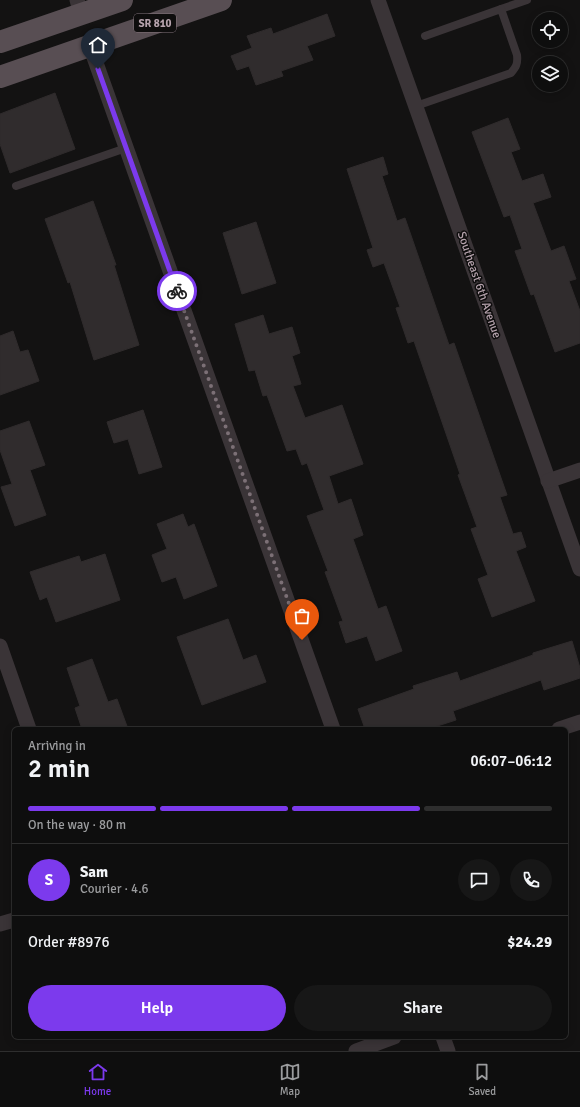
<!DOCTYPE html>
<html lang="en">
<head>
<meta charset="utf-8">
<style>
  body { margin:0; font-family:Signika,sans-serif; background:#171717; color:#f1f3f6; height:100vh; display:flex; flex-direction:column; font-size:15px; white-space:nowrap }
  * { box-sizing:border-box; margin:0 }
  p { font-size:13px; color:#9b9c9e }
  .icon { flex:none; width:22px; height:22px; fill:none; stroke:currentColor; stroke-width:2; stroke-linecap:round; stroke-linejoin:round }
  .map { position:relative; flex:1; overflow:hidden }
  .panel { position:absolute; left:12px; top:727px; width:556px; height:312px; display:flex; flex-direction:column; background:#0e0e0e; border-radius:6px; box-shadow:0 2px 10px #0003,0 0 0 1px #2e2e2e }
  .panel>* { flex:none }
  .controls { position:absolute; left:532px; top:12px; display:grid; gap:8px }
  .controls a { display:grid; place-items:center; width:36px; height:36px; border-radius:50%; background:#0e0e0e; box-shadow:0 2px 10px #0003,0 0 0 1px #2e2e2e; font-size:20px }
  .pin { position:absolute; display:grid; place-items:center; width:34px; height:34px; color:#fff; margin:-41px -17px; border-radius:50% 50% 50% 0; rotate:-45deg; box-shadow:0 0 4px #0007 }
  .pin .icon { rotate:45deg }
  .courier { position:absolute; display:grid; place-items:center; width:40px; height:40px; margin:-20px; border:3px solid #7c3aed; border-radius:50%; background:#fff; color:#222; box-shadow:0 1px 5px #0007 }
  .summary em { font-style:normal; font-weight:600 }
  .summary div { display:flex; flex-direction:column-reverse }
  .summary { display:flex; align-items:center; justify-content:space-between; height:68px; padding:0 16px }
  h1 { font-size:26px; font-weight:600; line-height:30px }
  .bar { display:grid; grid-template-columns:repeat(4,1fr); gap:6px 4px; align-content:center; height:48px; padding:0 16px }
  .bar i { height:5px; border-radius:3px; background:#2e2e2e }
  .bar .on { background:#7c3aed }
  .bar p { grid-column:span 4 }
  .line { display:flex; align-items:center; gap:10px; padding:0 16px; border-top:1px solid #2e2e2e }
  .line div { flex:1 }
  .round { display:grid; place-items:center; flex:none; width:42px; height:42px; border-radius:21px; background:#171717 }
  .cta { display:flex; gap:8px; margin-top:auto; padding:8px 16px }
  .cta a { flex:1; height:46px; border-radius:24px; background:#7c3aed; color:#fff; font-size:16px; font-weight:600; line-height:46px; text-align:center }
  .cta a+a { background:#171717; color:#f1f3f6 }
  .menu { display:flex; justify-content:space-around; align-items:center; height:56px; border-top:1px solid #2e2e2e; background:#0e0e0e; font-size:11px; color:#9b9c9e }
  .menu a { display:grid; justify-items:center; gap:2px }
  .menu .on { color:#7c3aed }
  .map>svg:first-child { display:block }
  .building { fill:#302c2d; stroke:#2f2b2c }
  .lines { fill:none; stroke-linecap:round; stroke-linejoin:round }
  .lane { stroke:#3a3437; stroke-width:8 }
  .street { stroke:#3a3437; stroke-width:15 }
  .primary { stroke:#584e53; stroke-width:22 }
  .done { stroke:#7c7076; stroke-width:4; stroke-dasharray:0 7.2 }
  .route { stroke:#7c3aed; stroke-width:5 }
  .labels { text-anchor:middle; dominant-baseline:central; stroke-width:3; stroke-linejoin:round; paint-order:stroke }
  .shield { fill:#0e0d0d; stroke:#83757c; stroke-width:1 }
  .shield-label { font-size:11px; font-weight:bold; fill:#b5a2ac }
  .street-label { font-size:12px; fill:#b5a2ac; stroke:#0e0d0d }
</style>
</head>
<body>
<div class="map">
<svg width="580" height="1051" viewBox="0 0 580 1051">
  <rect width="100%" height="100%" fill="#131212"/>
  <g class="building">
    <polygon points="327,14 335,36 307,46 313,60 281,71 283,76 256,85 249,66 237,70 231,56 252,48 247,36 271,28 273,34"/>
    <polygon points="55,93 75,149 10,173 0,144 0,114"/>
    <polygon points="508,118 520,149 511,152 522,181 543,174 551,197 533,203 551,251 564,246 576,279 569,281 580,311 580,343 555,352 534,294 531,295 515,251 522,249 510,215 504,217 472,132"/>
    <polygon points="383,157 388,174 382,176 397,221 405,218 449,345 454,343 507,495 500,497 513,534 521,532 526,547 516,551 535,601 492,617 478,579 488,575 471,529 477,527 458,475 460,474 414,341 408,343 396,308 400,307 384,263 373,267 367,250 373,248 347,169"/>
    <polygon points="93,201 116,265 114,265 139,345 94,360 70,282 68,283 45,219"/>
    <polygon points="256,222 276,283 242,294 223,233"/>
    <polygon points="263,315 269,334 292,327 300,353 292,356 301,384 293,386 305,418 342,405 363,464 329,476 338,504 351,499 363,535 353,539 378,609 386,606 402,651 376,661 367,636 346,643 339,622 343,621 325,572 328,571 307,516 324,510 307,463 302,465 296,449 287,451 267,395 263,396 255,370 249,371 235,324"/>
    <polygon points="13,331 20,352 28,350 39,381 0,395 0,336"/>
    <polygon points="143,410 162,467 139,474 128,439 114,443 107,422"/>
    <polygon points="29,421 45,465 30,470 46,515 15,526 1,487 12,484 0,450 0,431"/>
    <polygon points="183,514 188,527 194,524 217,586 184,599 176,577 162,582 152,555 167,549 157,524"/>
    <polygon points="105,554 120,600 56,622 47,597 40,600 30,572 79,556 81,562"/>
    <polygon points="228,619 243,660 256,655 266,682 202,705 177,637"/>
    <polygon points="572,641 580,668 580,678 544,690 541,680 453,711 456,720 428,729 365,729 358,709 414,689 413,686 457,672 460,681 533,655 533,653"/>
    <polygon points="92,659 108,702 117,699 128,729 82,729 75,708 80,706 67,668"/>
  </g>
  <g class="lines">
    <g class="lane">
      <polyline points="501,9 527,0"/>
      <path d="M416 106 511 73C516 67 518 64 517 55L501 9 425 36"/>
      <polyline points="16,186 126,148"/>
    </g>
    <g class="street">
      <polyline points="77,0 81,14"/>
      <polyline points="378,0 580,569"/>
      <polyline points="90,46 333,729"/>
      <polyline points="548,481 580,470"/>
      <polyline points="0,646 29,729"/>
      <polyline points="559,729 580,722"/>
      <polyline points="0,924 14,920"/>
      <polyline points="443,1037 448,1051"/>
      <polyline points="356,1051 394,1037"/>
    </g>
    <g class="primary">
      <polyline points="0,42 122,0"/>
      <polyline points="0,77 221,0"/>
    </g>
  </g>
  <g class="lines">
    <polyline class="done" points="177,291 302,640"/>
    <polyline class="route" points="98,69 177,291"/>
  </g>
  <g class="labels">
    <rect class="shield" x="134" y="14" width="42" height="18" rx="3"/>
    <g class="shield-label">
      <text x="155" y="23">SR 810</text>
    </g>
    <g class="street-label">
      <text transform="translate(479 285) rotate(71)">Southeast 6th Avenue</text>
    </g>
  </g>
</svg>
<div class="controls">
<a><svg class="icon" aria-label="locate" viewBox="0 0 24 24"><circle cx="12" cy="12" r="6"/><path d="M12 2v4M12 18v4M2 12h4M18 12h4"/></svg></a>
<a><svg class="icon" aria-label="layers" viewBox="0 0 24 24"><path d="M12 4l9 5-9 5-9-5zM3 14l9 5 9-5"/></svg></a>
</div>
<div class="pin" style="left:302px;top:640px;background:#ea580c"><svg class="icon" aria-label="bag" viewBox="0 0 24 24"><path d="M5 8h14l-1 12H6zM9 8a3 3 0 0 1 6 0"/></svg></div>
<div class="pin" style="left:98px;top:69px;background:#1f2937"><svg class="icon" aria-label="home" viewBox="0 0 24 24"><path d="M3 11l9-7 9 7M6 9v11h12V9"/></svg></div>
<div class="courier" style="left:177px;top:291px"><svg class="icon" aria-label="bike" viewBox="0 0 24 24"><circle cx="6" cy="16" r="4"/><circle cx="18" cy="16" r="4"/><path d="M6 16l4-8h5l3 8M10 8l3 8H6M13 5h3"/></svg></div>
<section class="panel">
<div class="summary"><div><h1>2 min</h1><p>Arriving in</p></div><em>06:07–06:12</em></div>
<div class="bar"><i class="on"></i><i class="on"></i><i class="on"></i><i></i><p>On the way · 80 m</p></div>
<div class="line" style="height:72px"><b class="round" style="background:#7c3aed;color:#fff">S</b><div><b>Sam</b><p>Courier · 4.6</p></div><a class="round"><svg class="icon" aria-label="chat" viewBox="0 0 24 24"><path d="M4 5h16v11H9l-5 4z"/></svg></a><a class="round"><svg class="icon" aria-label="phone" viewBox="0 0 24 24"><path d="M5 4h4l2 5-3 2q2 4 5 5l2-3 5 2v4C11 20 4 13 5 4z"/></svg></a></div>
<div class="line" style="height:52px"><div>Order #8976</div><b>$24.29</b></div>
<div class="cta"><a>Help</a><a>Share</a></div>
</section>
</div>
<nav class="menu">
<a class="on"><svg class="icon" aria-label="home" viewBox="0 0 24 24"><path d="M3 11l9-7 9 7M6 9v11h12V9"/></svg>Home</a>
<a><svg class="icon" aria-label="map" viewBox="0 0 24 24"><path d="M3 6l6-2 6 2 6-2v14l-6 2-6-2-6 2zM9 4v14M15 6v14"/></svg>Map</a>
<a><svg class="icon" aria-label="saved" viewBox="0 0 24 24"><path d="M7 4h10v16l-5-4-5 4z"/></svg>Saved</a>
</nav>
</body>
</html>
